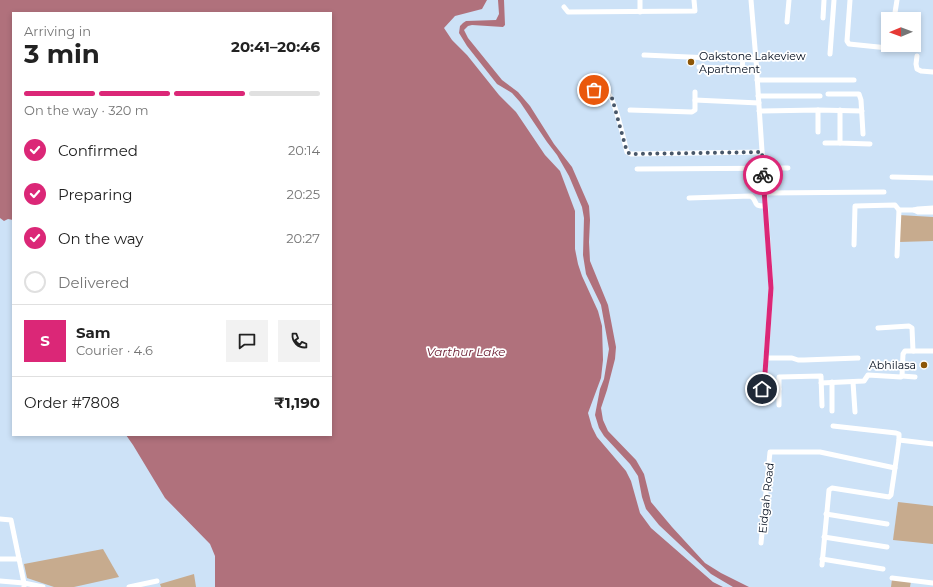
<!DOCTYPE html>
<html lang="en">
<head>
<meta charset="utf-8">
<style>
  body { margin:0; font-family:Montserrat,sans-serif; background:#f2f2f2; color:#222; height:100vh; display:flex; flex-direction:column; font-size:15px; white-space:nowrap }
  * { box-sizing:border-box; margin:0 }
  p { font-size:13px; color:#767676 }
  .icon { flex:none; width:22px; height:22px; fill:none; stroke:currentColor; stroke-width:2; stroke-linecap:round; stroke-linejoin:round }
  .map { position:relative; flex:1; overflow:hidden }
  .drawer { position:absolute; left:12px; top:12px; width:320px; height:424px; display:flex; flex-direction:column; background:#fff; border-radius:0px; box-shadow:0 2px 6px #0003 }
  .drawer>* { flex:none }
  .needle { width:26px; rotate:269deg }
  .tools { position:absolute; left:881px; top:12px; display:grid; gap:8px }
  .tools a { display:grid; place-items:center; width:40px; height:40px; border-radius:0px; background:#fff; box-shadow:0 2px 6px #0003; font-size:20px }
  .pin { position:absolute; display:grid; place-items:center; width:34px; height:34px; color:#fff; margin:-17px; border:2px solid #fff; border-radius:50%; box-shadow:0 1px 4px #0007 }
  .courier { position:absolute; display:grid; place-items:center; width:40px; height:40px; margin:-20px; border:3px solid #db2777; border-radius:50%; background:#fff; color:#222; box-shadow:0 1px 5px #0007 }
  .head em { font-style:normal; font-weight:700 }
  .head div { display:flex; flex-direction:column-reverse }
  .head { display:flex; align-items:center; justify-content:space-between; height:68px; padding:0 12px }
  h1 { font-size:26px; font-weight:700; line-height:30px }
  .bar { display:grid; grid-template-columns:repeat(4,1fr); gap:6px 4px; align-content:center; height:48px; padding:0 12px }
  .bar i { height:5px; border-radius:3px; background:#e0e0e0 }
  .bar .active { background:#db2777 }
  .bar p { grid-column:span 4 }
  .line { display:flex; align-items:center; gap:10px; padding:0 12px; border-top:1px solid #e0e0e0 }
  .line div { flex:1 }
  .round { display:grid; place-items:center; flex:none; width:42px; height:42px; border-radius:0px; background:#f2f2f2 }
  ol { padding:0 12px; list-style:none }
  li { display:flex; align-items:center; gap:12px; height:44px }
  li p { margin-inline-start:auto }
  li .icon { padding:4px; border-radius:50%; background:#db2777; color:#fff; stroke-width:4 }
  li:last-child { color:#767676 }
  li i { width:22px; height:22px; border:2px solid #e0e0e0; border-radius:50% }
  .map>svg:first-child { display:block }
  .green { fill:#c7ab8e }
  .water { fill:#b0717c }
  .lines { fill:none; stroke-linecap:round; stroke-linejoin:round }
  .minor { stroke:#fff; stroke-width:5 }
  .done { stroke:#485769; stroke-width:4; stroke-dasharray:0 7.2 }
  .route { stroke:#db2777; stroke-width:5 }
  .poi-dot { fill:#8c5607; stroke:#fff; stroke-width:1.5 }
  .labels { text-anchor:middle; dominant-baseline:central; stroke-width:3.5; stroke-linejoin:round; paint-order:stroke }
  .poi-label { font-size:11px; fill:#000c1d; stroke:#fff; text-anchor:start }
  .street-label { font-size:11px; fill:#000c1d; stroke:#fff }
  .water-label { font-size:12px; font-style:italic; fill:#6e2035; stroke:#fff }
</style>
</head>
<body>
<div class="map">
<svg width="933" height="587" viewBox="0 0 933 587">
  <rect width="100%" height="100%" fill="#cde2f7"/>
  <g class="green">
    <polygon points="899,215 933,217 933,241 899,242"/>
    <polygon points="898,502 933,506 933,544 893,540"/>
    <polygon points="103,549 119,577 74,587 54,587 27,578 24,564"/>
    <polygon points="194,574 196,587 161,587 160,584"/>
    <polygon points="892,579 911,581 910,587 891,587"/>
  </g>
  <g class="water">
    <polygon points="0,0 487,0 482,9 455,16 444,28 452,40 467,55 499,95 516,112 545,155 560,171 575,211 575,249 578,264 582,276 598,311 602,326 603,360 601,378 588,413 592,427 597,437 626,471 631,481 640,513 651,528 713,582 723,587 215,587 215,556 210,544 165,498 133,445 126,435 331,435 331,13 13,13 13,220 8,219 4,221 0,218"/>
    <polygon points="498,0 504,0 505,25 503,27 472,25 468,26 464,30 468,38 502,80 518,92 530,106 554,144 572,167 589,206 590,220 589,242 590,261 608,305 616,347 615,359 607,390 601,408 603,420 608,431 636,460 644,474 651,502 672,527 705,563 721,573 749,587 733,587 711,574 659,525 646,509 642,497 638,476 630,464 604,436 599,428 595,415 600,389 604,379 609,349 601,305 586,274 583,255 584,218 582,207 569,176 557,155 547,142 520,102 512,93 497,84 467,46 459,33 460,26 463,23 466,21 496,20 499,14"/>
  </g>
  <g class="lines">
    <g class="minor">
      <polyline points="751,0 756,60 771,288 765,373 762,389 779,389 779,377 821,376 822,406"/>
      <polyline points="850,0 847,41 849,44 888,48 891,45"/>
      <polyline points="564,7 568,12 695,11 694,0"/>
      <polyline points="640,12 640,0"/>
      <polyline points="823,18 824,0"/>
      <polyline points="894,19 897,0"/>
      <polyline points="787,22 789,0"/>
      <polyline points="830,54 834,0"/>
      <polyline points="644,55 756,60"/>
      <polyline points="917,56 916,64 917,69 921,71 933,72"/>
      <polyline points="699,67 740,69 742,68 743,59"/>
      <polyline points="757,80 854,80"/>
      <path d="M592 89C596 90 601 89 605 90 614 93 624 141 627 152L631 154 762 152"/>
      <polyline points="828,94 859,94 861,100 863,134"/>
      <polyline points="758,96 820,96"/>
      <polyline points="695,100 759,103"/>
      <polyline points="630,110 692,112 695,110 695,92"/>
      <polyline points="840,110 840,143 870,144"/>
      <polyline points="759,111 818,110 862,111"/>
      <polyline points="818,132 818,110"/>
      <polyline points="825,143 840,143"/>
      <polyline points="637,169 788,168"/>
      <polyline points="892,177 933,178"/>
      <polyline points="765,193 884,192"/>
      <path d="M689 198 751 196C759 202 751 206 765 206"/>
      <polyline points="933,208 918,209 914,210 918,212 933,212"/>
      <polyline points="899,210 914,210"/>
      <polyline points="854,245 855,206 895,205 899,210 897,256"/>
      <polyline points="878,328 909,326 912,328 913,351"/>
      <polyline points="766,358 792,358 798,360 804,360 858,358"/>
      <polyline points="902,376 915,377"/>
      <polyline points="832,382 832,411"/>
      <polyline points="853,382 855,412"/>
      <polyline points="821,383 864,381 868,375 901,377 902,376 903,354 905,351 933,351"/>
      <polyline points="779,389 779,405"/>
      <polyline points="833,426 896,433 899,434 899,440 933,444"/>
      <polyline points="826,514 887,524"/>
      <polyline points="0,519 11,520 24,583 43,587"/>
      <polyline points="824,537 887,547"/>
      <polyline points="761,543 770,452 820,452 895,468 899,440"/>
      <polyline points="0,559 19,559"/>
      <polyline points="822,559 883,569"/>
      <polyline points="822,565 829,490 832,488 889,497 891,495 895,468"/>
      <polyline points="892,578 933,583"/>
      <polyline points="0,581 24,583 24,587"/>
      <polyline points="129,587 157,581"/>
    </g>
  </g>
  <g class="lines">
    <path class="done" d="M594 90C604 91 607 89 612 98L627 152 631 154 762 152 763 175"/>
    <polyline class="route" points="762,389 765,373 771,288 763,175"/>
  </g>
  <g class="poi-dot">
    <circle cx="691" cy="62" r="4"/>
    <circle cx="924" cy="365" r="4"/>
  </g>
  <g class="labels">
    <g class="poi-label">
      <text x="699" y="56">Oakstone Lakeview<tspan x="699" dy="13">Apartment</tspan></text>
      <text x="916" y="365" text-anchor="end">Abhilasa</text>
    </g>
    <g class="street-label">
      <text transform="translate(766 498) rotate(-84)">Eidgah Road</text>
    </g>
    <g class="water-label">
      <text x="466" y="351">Varthur Lake</text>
    </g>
  </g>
</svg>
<div class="tools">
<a><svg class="needle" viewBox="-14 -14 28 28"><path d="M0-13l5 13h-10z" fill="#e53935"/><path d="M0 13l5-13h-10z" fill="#767676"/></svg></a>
</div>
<div class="pin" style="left:594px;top:90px;background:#ea580c"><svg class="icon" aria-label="bag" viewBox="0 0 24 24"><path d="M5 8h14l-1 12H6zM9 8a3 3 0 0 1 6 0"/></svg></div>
<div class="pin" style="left:762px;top:389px;background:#1f2937"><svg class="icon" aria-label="home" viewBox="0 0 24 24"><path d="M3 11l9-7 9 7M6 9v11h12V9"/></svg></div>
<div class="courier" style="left:763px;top:175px"><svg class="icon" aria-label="bike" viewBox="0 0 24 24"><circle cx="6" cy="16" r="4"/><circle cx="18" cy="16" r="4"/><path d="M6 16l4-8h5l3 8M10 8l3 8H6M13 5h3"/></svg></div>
<section class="drawer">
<div class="head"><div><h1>3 min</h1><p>Arriving in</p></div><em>20:41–20:46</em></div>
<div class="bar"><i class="active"></i><i class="active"></i><i class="active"></i><i></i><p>On the way · 320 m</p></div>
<ol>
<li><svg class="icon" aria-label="check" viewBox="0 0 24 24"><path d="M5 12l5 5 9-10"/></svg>Confirmed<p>20:14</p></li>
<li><svg class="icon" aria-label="check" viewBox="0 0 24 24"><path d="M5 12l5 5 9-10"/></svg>Preparing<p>20:25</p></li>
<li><svg class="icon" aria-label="check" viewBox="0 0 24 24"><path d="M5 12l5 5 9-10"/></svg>On the way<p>20:27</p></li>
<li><i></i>Delivered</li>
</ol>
<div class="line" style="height:72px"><b class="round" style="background:#db2777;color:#fff">S</b><div><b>Sam</b><p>Courier · 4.6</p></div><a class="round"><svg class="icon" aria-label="chat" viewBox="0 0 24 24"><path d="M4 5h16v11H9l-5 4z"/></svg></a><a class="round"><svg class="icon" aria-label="phone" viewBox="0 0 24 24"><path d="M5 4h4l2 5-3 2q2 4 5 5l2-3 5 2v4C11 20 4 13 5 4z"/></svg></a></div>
<div class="line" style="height:52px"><div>Order #7808</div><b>₹1,190</b></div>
</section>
</div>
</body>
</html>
